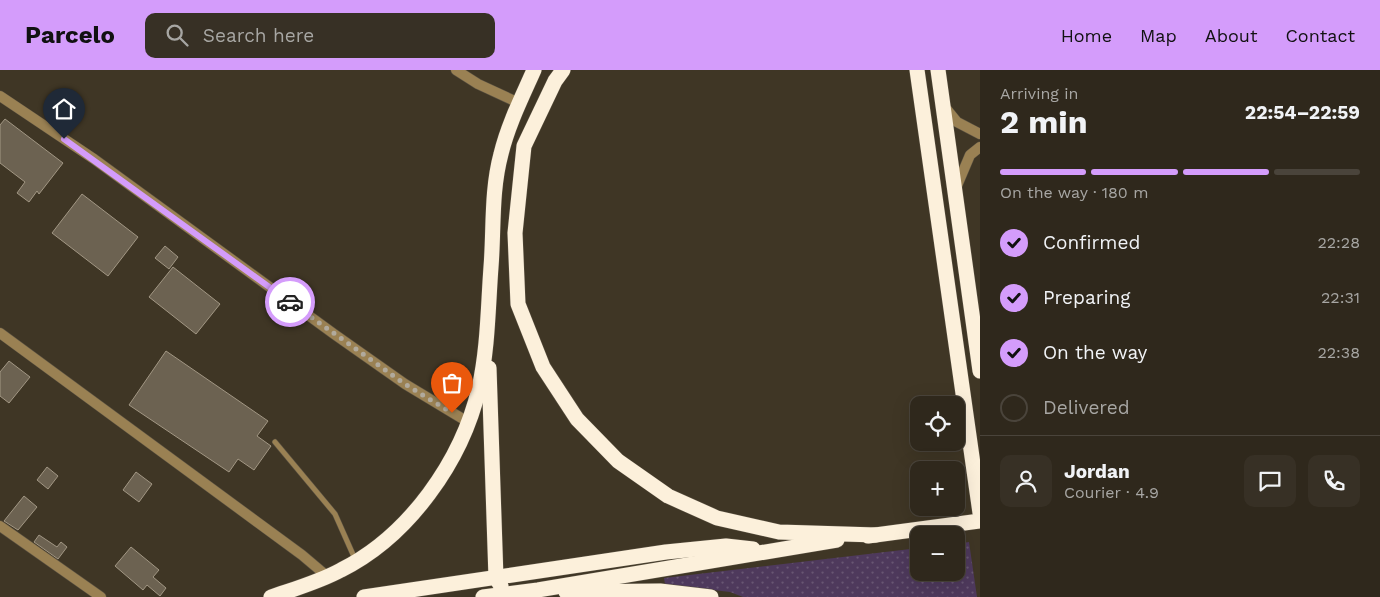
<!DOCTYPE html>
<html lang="en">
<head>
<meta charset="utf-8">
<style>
  body { margin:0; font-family:"Work Sans",sans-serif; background:#373025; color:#f1f3f6; height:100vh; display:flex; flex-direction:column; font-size:19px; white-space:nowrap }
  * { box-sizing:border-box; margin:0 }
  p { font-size:16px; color:#a7a6a3 }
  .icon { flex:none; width:28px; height:28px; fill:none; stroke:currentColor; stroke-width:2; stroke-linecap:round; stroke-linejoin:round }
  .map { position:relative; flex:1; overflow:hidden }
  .sheet { display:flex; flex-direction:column; background:#2f281c; width:400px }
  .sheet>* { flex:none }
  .controls { position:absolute; left:910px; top:326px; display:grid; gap:10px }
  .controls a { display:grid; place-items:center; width:55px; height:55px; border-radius:10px; background:#2f281c; box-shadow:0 5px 20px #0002,0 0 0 1px #4a443b; font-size:25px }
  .pin { position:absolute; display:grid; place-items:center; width:42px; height:42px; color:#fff; margin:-51px -21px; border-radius:50% 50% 50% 0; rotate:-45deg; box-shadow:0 0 5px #0007 }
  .pin .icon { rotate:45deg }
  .courier { position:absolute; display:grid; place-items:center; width:50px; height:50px; margin:-25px; border:4px solid #d49cfb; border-radius:50%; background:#fff; color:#222; box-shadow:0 1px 6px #0007 }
  .headline em { font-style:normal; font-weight:700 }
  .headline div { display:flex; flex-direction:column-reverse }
  .headline { display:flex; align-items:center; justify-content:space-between; height:85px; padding:0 20px }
  h1 { font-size:32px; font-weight:700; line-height:38px }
  .bar { display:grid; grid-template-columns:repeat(4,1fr); gap:8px 5px; align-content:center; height:60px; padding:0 20px }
  .bar i { height:6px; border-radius:4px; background:#4a443b }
  .bar .active { background:#d49cfb }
  .bar p { grid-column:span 4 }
  .line { display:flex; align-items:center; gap:12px; padding:0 20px; border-top:1px solid #4a443b }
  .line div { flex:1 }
  .round { display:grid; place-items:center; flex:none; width:52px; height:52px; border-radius:10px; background:#373025 }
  ol { padding:0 20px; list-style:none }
  li { display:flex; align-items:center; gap:15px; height:55px }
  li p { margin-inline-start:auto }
  li .icon { padding:5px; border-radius:50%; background:#d49cfb; color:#111; stroke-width:4 }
  li:last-child { color:#a7a6a3 }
  li i { width:28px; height:28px; border:2px solid #4a443b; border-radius:50% }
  header { display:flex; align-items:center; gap:30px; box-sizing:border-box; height:70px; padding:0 25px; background:#d49cfb; color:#111 }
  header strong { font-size:24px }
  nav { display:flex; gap:28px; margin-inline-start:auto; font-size:18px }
  .search { width:350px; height:45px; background:#373025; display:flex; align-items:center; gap:12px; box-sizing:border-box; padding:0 18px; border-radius:10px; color:#a7a6a3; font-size:19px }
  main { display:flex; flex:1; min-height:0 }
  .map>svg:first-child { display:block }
  .grass { fill:url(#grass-dots) }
  .building { fill:#6c6251; stroke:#a29784 }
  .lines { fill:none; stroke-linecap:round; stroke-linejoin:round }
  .lane-casing { stroke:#5b5243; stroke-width:6 }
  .street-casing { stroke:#5b5243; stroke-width:11 }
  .highway-casing { stroke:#5b5243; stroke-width:16 }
  .lane { stroke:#9a8153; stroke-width:5 }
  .street { stroke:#9a8153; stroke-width:10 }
  .highway { stroke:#fcf0db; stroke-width:15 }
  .done { stroke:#b1aa9d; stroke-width:5; stroke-dasharray:0 9 }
  .route { stroke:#d49cfb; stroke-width:6 }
</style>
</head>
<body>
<header>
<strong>Parcelo</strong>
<div class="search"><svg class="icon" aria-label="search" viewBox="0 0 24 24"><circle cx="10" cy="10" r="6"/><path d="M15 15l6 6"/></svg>Search here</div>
<nav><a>Home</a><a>Map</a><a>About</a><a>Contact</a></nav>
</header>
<main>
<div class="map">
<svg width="980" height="527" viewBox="0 0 980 527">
  <defs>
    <pattern id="grass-dots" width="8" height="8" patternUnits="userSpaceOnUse" patternTransform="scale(1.25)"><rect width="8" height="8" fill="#4e395c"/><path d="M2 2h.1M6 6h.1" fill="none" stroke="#685673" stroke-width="1.8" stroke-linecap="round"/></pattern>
  </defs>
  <rect width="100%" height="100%" fill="#3f3625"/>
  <polygon class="grass" points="969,472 977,527 743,527 730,522 665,514 664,508 919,478 919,502 956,502 956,474"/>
  <g class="building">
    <polygon points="5,49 63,93 39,124 37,121 29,132 17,123 25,112 0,93 0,55"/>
    <polygon points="82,124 138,167 108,206 52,163"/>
    <polygon points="165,176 178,187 169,199 155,188"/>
    <polygon points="173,197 220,234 196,264 149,227"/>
    <polygon points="166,281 268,351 257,366 271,376 254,400 238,389 229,402 129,335"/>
    <polygon points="9,291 30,307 9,333 0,326 0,302"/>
    <polygon points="47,397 58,406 48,419 37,410"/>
    <polygon points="136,402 152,414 139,432 123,420"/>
    <polygon points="24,426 37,437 18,460 4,451"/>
    <polygon points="39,465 57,477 61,472 67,477 58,489 34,472"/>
    <polygon points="131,477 159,500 153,507 166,518 160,526 147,515 143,520 115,496"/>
  </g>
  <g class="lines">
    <g class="lane-casing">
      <polyline id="lane" points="275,372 335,444 355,489"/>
    </g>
    <g class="street-casing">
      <g id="street">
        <polyline points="456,0 478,14 519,33"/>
        <polyline points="0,26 94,89 334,264 405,314 468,352"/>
        <polyline points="944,36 957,52 980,64"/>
        <polyline points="956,118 970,85 980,77"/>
        <polyline points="0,263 302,485 328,507"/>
        <polyline points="0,456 101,527"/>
      </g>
    </g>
    <g class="highway-casing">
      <g id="highway">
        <polyline points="563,0 555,11 524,76 515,163 518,234 543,297 577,349 618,391 668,426 717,448 779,462 876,465"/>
        <polyline points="917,0 980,443"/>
        <polyline points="938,0 980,301"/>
        <polyline points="489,298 496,508 501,516"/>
        <polyline points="868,466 980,451"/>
        <polyline points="566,522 660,521 711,527"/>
        <path d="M271 527C294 519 319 512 341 500 409 466 462 391 479 318 488 279 488 237 491 197 494 160 491 121 501 84 508 55 522 27 534 0"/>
        <polyline points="364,527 666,482 726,476 753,479"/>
        <polyline points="483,527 538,520 837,470"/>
      </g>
    </g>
    <use href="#lane" class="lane"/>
    <use href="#street" class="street"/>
    <use href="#highway" class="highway"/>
  </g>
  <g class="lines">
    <polyline class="done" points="290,232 405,314 452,343"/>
    <polyline class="route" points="64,69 290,232"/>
  </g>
</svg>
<div class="controls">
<a><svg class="icon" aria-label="locate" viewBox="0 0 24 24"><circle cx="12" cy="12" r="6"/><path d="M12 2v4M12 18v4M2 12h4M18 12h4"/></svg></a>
<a>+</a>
<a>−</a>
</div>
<div class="pin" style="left:452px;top:343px;background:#ea580c"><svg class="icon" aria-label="bag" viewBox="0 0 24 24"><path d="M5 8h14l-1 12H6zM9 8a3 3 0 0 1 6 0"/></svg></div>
<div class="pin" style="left:64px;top:69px;background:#1f2937"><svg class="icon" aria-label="home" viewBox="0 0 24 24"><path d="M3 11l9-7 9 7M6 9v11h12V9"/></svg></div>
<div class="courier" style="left:290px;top:232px"><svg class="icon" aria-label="car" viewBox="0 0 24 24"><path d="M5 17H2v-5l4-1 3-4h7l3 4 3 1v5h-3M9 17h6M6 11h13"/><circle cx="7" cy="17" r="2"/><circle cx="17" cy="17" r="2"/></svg></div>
</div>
<section class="sheet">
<div class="headline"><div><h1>2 min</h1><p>Arriving in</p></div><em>22:54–22:59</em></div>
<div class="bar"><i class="active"></i><i class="active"></i><i class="active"></i><i></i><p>On the way · 180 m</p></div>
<ol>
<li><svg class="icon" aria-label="check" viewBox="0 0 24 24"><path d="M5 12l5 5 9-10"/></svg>Confirmed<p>22:28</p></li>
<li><svg class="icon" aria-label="check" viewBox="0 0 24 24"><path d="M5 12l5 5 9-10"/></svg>Preparing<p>22:31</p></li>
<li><svg class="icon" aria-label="check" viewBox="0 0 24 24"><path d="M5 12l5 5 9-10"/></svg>On the way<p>22:38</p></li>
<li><i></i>Delivered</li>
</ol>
<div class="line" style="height:90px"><a class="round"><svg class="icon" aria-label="person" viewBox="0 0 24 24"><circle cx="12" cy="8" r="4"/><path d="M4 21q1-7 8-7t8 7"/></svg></a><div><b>Jordan</b><p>Courier · 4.9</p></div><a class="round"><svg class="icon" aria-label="chat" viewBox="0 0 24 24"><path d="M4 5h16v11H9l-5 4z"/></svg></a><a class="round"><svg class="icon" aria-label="phone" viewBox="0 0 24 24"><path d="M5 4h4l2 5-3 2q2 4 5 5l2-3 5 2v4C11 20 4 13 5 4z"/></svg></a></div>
</section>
</main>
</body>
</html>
